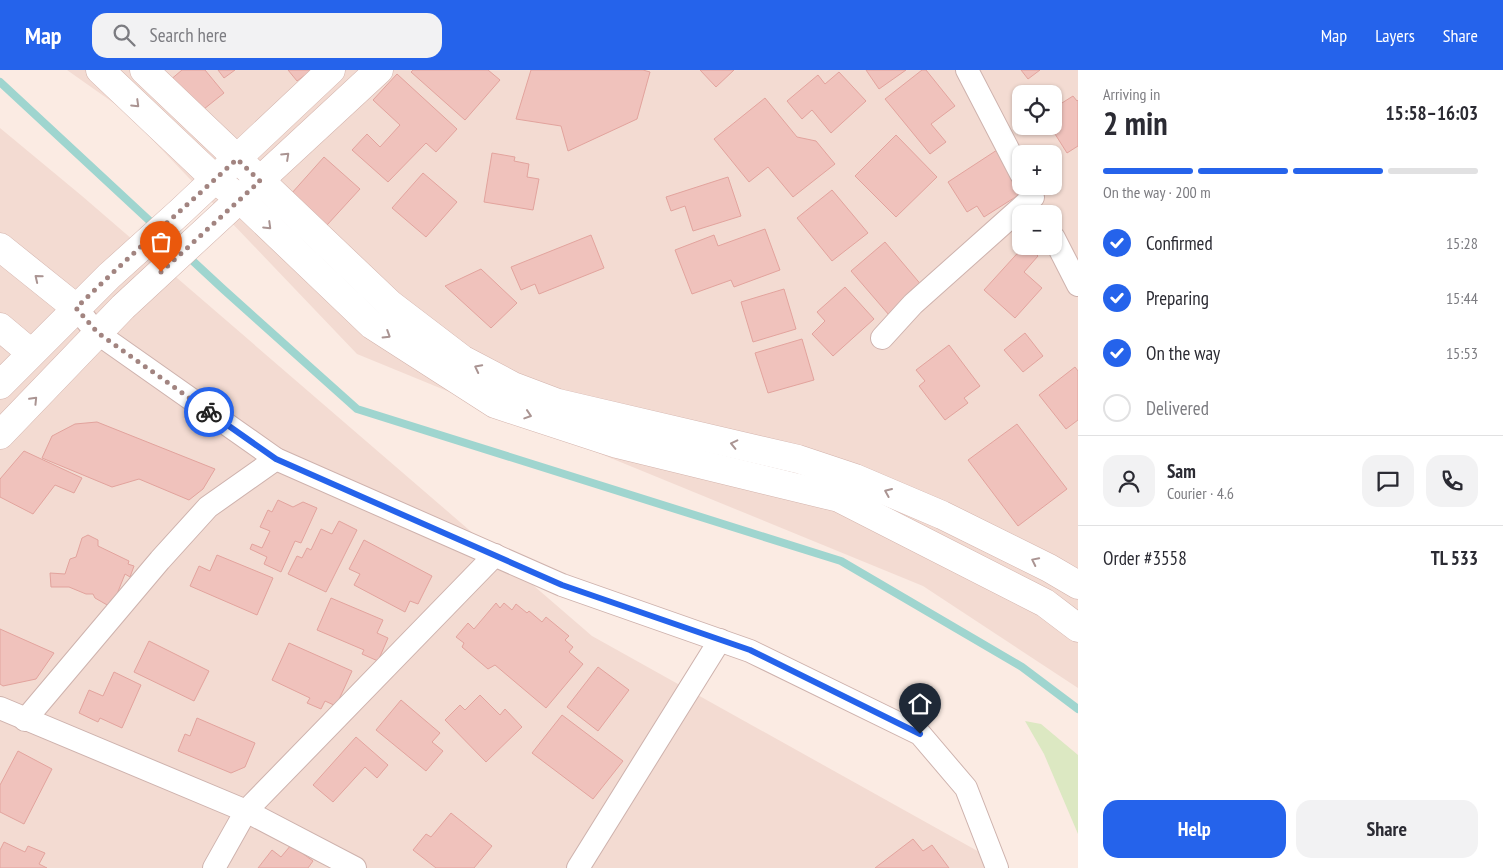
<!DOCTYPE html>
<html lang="en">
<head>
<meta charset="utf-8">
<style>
  body { margin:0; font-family:"PT Sans Narrow",sans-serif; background:#f2f2f3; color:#2b2b33; height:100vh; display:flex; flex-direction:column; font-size:19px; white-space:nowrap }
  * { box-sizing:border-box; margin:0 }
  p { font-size:16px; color:#7c7c81 }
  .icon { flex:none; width:28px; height:28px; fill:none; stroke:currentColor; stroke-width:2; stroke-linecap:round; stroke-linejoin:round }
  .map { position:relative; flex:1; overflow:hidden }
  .details { display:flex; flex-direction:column; background:#fff; width:425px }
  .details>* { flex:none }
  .buttons { position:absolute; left:1012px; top:15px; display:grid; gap:10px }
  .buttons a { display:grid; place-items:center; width:50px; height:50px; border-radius:10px; background:#fff; box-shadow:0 1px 4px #0004; font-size:25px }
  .pin { position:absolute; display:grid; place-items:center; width:42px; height:42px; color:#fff; margin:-51px -21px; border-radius:50% 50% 50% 0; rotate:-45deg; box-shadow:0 0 5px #0007 }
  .pin .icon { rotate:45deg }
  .courier { position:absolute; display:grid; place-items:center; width:50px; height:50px; margin:-25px; border:4px solid #2563eb; border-radius:50%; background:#fff; color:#222; box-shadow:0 1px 6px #0007 }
  .summary em { font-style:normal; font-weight:700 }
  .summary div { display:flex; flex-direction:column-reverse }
  .summary { display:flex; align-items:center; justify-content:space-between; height:85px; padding:0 25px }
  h1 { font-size:32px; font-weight:700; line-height:38px }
  .bar { display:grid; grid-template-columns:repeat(4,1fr); gap:8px 5px; align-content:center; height:60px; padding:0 25px }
  .bar i { height:6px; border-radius:4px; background:#e1e1e2 }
  .bar .on { background:#2563eb }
  .bar p { grid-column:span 4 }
  .line { display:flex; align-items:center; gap:12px; padding:0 25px; border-top:1px solid #e1e1e2 }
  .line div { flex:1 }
  .round { display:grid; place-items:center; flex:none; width:52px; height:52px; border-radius:15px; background:#f2f2f3 }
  ol { padding:0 25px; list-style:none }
  li { display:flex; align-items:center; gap:15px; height:55px }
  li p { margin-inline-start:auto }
  li .icon { padding:5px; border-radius:50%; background:#2563eb; color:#fff; stroke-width:4 }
  li:last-child { color:#7c7c81 }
  li i { width:28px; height:28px; border:2px solid #e1e1e2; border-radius:50% }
  .primary-button { display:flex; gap:10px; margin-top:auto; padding:10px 25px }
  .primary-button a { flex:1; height:58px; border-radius:15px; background:#2563eb; color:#fff; font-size:20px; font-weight:700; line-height:58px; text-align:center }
  .primary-button a+a { background:#f2f2f3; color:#2b2b33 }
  header { display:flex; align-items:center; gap:30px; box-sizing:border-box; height:70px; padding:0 25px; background:#2563eb; color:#fff }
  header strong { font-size:24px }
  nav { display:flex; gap:28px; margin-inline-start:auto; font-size:18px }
  .search { width:350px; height:45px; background:#f2f2f3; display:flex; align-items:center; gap:12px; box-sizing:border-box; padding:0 18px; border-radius:15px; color:#7c7c81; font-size:19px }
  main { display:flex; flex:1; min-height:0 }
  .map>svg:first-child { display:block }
  .residential { fill:#f3dbd2; fill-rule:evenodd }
  .green { fill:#dce8c2 }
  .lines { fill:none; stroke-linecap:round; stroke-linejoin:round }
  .stream { stroke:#9fd5cf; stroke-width:8 }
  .building { fill:#f0c2bc; stroke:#e2a39d }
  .street-casing { stroke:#ceb2ad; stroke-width:24 }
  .secondary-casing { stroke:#d3b3ac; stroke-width:29 }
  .street { stroke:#fff; stroke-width:22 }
  .secondary { stroke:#fff; stroke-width:28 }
  .oneway { stroke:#aa9492 }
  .done { stroke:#a28480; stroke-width:5; stroke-dasharray:0 9 }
  .route { stroke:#2563eb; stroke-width:6 }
</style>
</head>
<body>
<header>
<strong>Map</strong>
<div class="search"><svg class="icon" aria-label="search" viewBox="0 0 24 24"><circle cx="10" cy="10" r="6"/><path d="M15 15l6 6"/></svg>Search here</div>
<nav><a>Map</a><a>Layers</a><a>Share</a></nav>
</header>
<main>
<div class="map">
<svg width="1078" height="798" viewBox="0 0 1078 798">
  <rect width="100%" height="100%" fill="#fbebe3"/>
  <g class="residential">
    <path d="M67 0H1078V618L923 516 357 284 125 41ZM1021 24H1054V56H1021ZM1021 84H1054V116H1021ZM1021 144H1054V176H1021Z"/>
    <polygon points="0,58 82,126 592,566 1008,798 0,798"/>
  </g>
  <polygon class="green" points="1025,651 1041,654 1078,685 1078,764 1044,684"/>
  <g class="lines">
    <polyline class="stream" points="0,12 223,219 357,339 841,491 1022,597 1078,639"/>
  </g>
  <g class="building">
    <polygon points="182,0 205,0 224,23 204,39 169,11"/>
    <polygon points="218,0 235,0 224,8"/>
    <polygon points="288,0 312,0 297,11"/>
    <polygon points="413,0 488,0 500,10 465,50 411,2"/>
    <polygon points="531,0 643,0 650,2 637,49 568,81 561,56 516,49"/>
    <polygon points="700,0 734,0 716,17"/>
    <polygon points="866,0 906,0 879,19"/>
    <polygon points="922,0 926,0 955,36 931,54 946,72 930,84 885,29"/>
    <polygon points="1021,0 1040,0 1028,9"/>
    <polygon points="839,2 866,31 831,63 812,40 802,49 787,31 818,5 825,14"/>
    <polygon points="397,4 457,59 436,82 426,73 388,112 352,80 367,64 380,77 400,55 373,30"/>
    <polygon points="1073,26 1077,31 1078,30 1078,76 1067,83 1050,56 1054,56 1054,38"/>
    <polygon points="765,28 797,67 816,71 835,94 793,127 768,97 749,112 714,69"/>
    <polygon points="896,65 937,107 896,147 855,106"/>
    <polygon points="997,80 1025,121 984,147 977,136 967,142 948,112"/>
    <polygon points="492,83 515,87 514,91 529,94 527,107 539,109 533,140 484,132"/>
    <polygon points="324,87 360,119 327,155 291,124"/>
    <polygon points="423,103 457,132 426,167 392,138"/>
    <polygon points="728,107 741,146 693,161 685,136 671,141 666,127"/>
    <polygon points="832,120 868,163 832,191 797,148"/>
    <polygon points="765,159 780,200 734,217 731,210 692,224 675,180 714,165 718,176"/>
    <polygon points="591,165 604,198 539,224 535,214 521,220 511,197"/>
    <polygon points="885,172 923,217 889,245 851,201"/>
    <polygon points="1024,176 1028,176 1038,186 1024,202 1042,218 1015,248 984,220"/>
    <polygon points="481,199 517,233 491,258 445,216"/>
    <polygon points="845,217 874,249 833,286 812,264 825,251 817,242"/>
    <polygon points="784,219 796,259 753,272 741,232"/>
    <polygon points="1025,263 1043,286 1023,302 1004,280"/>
    <polygon points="802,269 814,310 768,323 755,283"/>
    <polygon points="949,275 980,316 964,328 968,333 945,350 919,316 925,311 916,300"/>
    <polygon points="1075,297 1078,301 1078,350 1066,359 1039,325"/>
    <polygon points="97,352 215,399 203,419 189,430 139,409 112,417 42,388 52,366 75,354"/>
    <polygon points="1017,354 1067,419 1018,456 968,390"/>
    <polygon points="24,381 82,408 74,423 55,415 33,444 0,427 0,409"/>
    <polygon points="278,430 293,437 303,432 317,438 301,473 295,471 281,502 264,494 267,487 250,479 252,474 262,478 270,461 260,457 268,440 272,442"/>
    <polygon points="339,451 357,460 326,522 288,504 297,486 302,488 307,478 311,480 321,459 332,464"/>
    <polygon points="88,465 98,470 98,476 129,491 128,494 134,496 130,507 125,504 115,529 109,536 95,528 93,524 86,524 69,517 51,517 50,503 65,504 70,489 76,487 82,468"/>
    <polygon points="364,470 432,506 418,534 410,531 405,542 354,515 360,504 349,499"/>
    <polygon points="217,485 273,508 257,545 190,516 199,496 210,501"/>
    <polygon points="331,528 383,550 377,563 388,568 378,591 362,584 364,580 317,560"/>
    <polygon points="496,533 500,538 504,533 512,540 516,534 527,543 529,541 542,552 546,547 569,566 565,570 573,577 569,582 583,594 546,638 495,595 488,599 462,577 464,573 456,567 468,553 474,559"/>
    <polygon points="0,559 54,583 36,609 3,616 0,614"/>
    <polygon points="149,571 209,601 194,631 134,602"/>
    <polygon points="289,573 352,601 336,636 325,631 321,639 307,633 310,628 272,610"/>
    <polygon points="598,597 629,620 598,661 567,637"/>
    <polygon points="114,602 141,615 122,658 100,648 98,652 79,643 89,620 103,626"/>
    <polygon points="480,625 500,645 505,639 522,657 486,692 445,650 460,635 465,640"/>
    <polygon points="401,630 440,663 432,672 443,681 426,701 376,660"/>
    <polygon points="562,645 623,691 593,729 532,683"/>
    <polygon points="197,648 255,673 245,697 231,703 178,681 185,664 190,666"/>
    <polygon points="356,667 388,695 377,708 365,697 333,732 313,715"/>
    <polygon points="18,681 52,699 24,754 0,742 0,715"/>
    <polygon points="451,743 492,776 474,798 436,798 413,780 426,764 431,767"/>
    <polygon points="913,769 923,781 932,775 949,798 875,798"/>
    <polygon points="4,772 25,782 28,776 45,783 39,794 47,798 0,798 0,780"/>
    <polygon points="291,775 313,791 308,798 258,798 272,780 281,787"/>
  </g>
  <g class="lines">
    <g class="street-casing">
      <g id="street">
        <polyline points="967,0 1021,104"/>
        <polyline points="1054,168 1078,215"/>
        <polyline points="76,238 97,263 276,389 562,515 750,581 920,664 966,718 997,798"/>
        <polyline points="882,268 913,234 1033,127"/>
        <polyline points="0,638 246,741 355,798"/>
        <polyline points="25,650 160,490 208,437 276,389"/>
        <polyline points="214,798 246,741 495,485"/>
        <polyline points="578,798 720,570"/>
      </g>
    </g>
    <g class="secondary-casing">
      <g id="secondary">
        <polyline points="100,0 215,109 240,129 372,255 495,334 617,374 839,428 1045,533 1078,558"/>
        <polyline points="144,0 390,234 462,289 513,316 558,333 798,389 855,408 942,445 1049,498 1078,515"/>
        <polyline points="0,177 76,238"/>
        <polyline points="0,257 31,283"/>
        <polyline points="0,315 109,206 180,142 331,0"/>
        <polyline points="0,365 123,237 379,0"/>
      </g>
    </g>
    <use href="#street" class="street"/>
    <use href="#secondary" class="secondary"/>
  </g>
  <defs><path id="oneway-chevron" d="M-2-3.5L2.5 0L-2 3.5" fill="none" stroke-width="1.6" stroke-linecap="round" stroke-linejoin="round" transform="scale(1.25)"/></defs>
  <g class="oneway">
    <use href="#oneway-chevron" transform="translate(136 34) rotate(44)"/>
    <use href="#oneway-chevron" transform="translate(286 86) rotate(-43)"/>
    <use href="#oneway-chevron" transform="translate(268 156) rotate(44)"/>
    <use href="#oneway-chevron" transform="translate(38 208) rotate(-141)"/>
    <use href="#oneway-chevron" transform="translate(387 265) rotate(32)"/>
    <use href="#oneway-chevron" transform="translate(478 298) rotate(-153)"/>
    <use href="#oneway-chevron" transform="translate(34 330) rotate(-46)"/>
    <use href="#oneway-chevron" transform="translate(528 345) rotate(18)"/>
    <use href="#oneway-chevron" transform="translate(734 374) rotate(-167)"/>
    <use href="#oneway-chevron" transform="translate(888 422) rotate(-157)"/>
    <use href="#oneway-chevron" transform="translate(1035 491) rotate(-154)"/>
  </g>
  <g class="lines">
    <path class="done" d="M161 202 260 111 237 89C183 139 128 187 76 238L98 263 209 342"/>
    <polyline class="route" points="209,342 276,389 562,515 750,580 920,664"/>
  </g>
</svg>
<div class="buttons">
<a><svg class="icon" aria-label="locate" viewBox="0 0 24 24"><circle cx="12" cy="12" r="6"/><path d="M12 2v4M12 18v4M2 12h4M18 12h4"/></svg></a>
<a>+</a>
<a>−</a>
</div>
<div class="pin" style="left:161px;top:202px;background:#ea580c"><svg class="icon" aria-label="bag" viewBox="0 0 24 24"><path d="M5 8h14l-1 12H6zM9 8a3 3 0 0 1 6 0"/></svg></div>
<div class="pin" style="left:920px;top:664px;background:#1f2937"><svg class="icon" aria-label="home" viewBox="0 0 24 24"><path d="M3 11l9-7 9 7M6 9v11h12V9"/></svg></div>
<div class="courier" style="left:209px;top:342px"><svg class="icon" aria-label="bike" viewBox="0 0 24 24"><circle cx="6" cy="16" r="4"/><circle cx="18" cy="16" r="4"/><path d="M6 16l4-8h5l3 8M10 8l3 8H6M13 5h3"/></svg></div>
</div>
<section class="details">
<div class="summary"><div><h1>2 min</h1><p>Arriving in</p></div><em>15:58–16:03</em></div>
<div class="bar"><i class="on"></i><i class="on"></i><i class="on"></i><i></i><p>On the way · 200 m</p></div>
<ol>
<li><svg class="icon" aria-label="check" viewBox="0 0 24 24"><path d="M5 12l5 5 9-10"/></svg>Confirmed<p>15:28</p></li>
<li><svg class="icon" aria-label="check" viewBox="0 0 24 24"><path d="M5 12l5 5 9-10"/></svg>Preparing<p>15:44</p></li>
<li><svg class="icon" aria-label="check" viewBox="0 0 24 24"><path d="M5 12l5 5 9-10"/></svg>On the way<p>15:53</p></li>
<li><i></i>Delivered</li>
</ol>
<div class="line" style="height:90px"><a class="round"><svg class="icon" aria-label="person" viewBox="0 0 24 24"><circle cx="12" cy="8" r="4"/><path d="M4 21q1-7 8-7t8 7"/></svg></a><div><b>Sam</b><p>Courier · 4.6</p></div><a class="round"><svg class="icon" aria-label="chat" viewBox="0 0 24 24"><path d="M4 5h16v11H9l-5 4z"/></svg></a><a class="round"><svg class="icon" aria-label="phone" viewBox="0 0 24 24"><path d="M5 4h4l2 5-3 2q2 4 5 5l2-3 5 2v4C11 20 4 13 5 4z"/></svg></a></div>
<div class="line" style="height:65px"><div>Order #3558</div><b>TL 533</b></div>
<div class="primary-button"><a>Help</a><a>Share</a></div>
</section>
</main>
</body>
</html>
